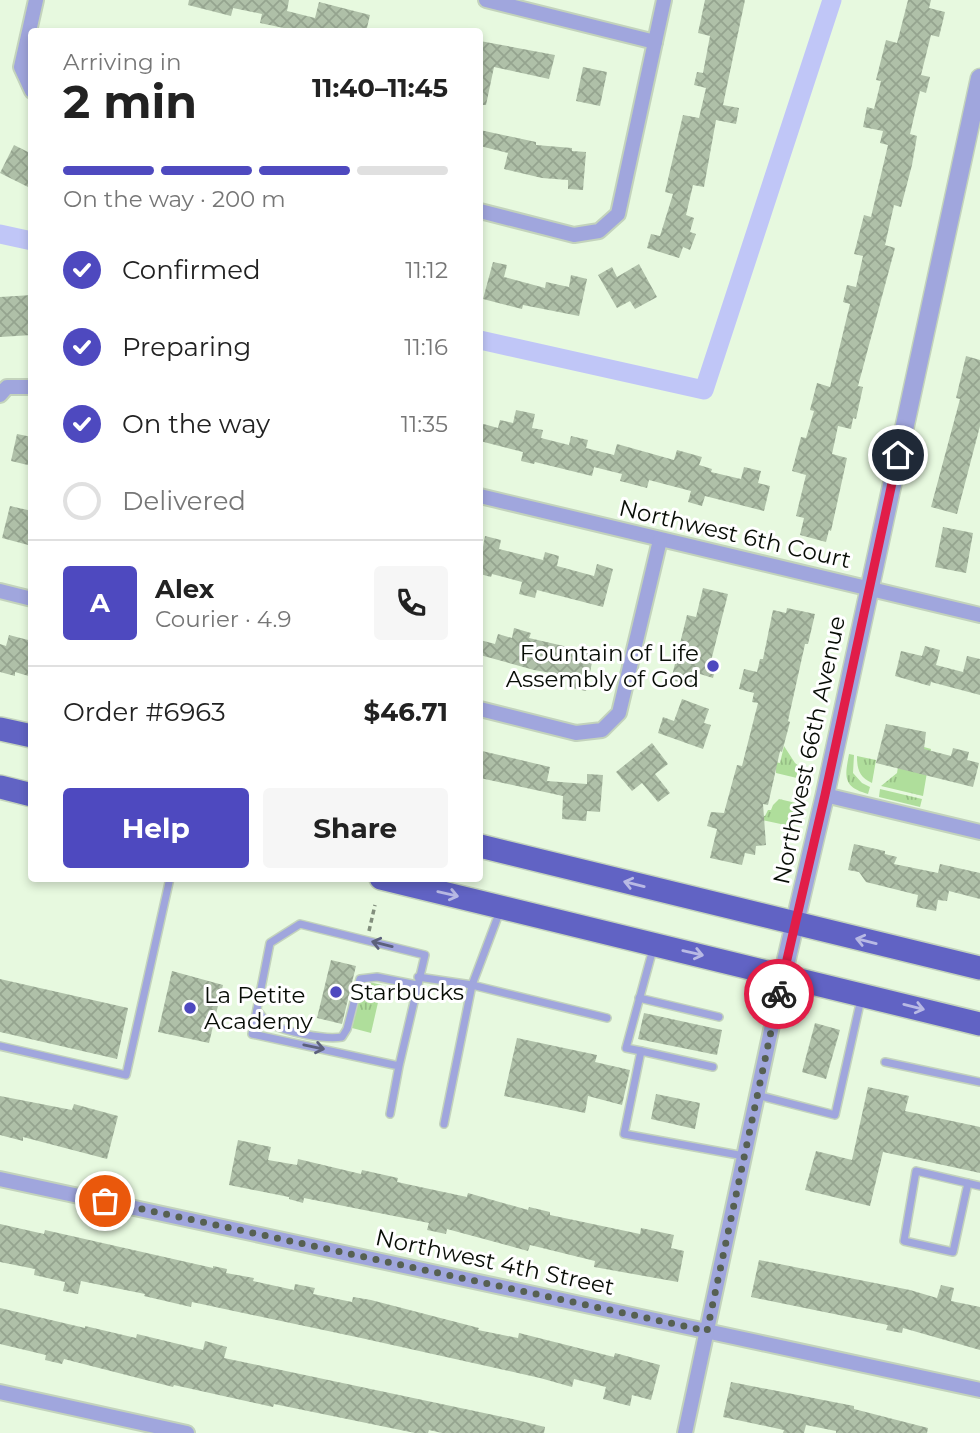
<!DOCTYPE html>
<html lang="en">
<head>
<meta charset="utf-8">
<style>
  body { margin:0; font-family:Montserrat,sans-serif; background:#f6f6f6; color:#222; height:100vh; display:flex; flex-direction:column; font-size:26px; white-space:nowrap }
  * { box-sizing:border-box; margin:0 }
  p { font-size:23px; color:#767676 }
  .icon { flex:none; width:38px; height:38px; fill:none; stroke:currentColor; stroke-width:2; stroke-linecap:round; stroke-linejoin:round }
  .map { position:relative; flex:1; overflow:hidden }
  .side { position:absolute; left:28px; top:28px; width:455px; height:854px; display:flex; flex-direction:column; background:#fff; border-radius:7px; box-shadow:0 4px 10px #0003 }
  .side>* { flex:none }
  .pin { position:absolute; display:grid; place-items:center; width:60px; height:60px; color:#fff; margin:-30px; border:4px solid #fff; border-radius:50%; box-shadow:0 2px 7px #0007 }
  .courier { position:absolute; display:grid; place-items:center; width:70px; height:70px; margin:-35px; border:5px solid #e11d48; border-radius:50%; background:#fff; color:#222; box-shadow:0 2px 9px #0007 }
  .overview em { font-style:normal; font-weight:700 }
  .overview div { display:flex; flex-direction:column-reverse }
  .overview { display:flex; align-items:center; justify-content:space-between; height:119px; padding:0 35px }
  h1 { font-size:46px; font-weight:700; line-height:52px }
  .bar { display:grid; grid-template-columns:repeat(4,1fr); gap:10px 7px; align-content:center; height:84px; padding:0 35px }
  .bar i { height:9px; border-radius:5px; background:#e0e0e0 }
  .bar .on { background:#4e49bf }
  .bar p { grid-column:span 4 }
  .line { display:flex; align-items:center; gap:18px; padding:0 35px; border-top:2px solid #e0e0e0 }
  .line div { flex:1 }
  .round { display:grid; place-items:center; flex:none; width:74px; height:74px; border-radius:7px; background:#f6f6f6 }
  ol { padding:0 35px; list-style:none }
  li { display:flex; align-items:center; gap:21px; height:77px }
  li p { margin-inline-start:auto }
  li .icon { padding:7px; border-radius:50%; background:#4e49bf; color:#fff; stroke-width:4 }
  li:last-child { color:#767676 }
  li i { width:38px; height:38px; border:4px solid #e0e0e0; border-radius:50% }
  .button { display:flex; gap:14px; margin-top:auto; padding:14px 35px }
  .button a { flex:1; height:80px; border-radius:7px; background:#4e49bf; color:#fff; font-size:28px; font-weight:700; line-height:80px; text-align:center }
  .button a+a { background:#f6f6f6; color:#222 }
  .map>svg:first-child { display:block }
  .grass { fill:url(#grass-tufts) }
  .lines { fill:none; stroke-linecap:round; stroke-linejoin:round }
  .canal { stroke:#c0c6f7; stroke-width:19 }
  .building { fill:url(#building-cross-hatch) }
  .service-casing { stroke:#c3d3bc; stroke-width:10 }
  .minor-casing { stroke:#c3d3bc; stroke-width:18 }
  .tertiary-casing { stroke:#c3d3bc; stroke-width:21 }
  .primary-casing { stroke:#c3d3bc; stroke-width:26 }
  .path { stroke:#828f7d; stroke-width:3.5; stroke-dasharray:5 3.5; stroke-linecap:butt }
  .service { stroke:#a0a6dd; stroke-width:7 }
  .minor { stroke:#a0a6dd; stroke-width:14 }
  .tertiary { stroke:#a0a6dd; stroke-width:18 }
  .primary { stroke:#6163c4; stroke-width:23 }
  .oneway { stroke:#b8b9e4 }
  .oneway2 { stroke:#5c617c }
  .done { stroke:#566052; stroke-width:7; stroke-dasharray:0 12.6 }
  .route { stroke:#e11d48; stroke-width:9 }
  .poi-dot { fill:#4e49bf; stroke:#fff; stroke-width:2.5 }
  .labels { text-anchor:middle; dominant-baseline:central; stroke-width:6; stroke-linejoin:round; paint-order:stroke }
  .street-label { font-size:23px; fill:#080d06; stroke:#fff }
  .poi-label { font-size:23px; fill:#080d06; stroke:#fff; text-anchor:start }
</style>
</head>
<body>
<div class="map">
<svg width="980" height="1433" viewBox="0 0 980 1433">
  <defs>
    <pattern id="grass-tufts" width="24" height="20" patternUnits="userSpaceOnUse" patternTransform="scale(1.75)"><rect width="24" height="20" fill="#afde9b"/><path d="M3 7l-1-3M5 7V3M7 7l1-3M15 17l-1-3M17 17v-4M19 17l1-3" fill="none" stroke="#95bd84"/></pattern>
    <pattern id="building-cross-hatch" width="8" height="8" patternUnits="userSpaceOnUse" patternTransform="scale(1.75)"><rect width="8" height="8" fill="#afc0a8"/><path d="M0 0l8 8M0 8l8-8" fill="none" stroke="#95a48f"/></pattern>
  </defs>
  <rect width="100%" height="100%" fill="#e7f9df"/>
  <g class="grass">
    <polygon points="784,746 795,763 803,769 801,779 776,773 776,769 754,758 780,763"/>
    <polygon points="924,747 931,749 923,796 881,786 897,773 898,767"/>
    <path d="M849 754 854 755 853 773 862 783 870 787 868 794C842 787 845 776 849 754Z"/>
    <path d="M857 756 876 760 872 783C859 777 857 769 857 756Z"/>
    <polygon points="880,789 922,799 920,807 879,797"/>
    <polygon points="779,799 796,803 790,826 738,815 739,810 765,816 768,810 771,810 773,805"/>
    <polygon points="369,982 382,985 371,1033 352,1028 362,987"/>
  </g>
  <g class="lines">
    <g class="canal">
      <polyline points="0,234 32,241"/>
      <polyline points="480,340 704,390 832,0"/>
    </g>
  </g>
  <g class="building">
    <polygon points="189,0 289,0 287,11 315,18 319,2 370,15 366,32 293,32 293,30 260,23 262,14 233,8 231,16 188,5"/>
    <polygon points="705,0 745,0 723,105 739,108 736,124 716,120 704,187 693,185 686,215 694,218 690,232 696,234 690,250 683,247 679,258 647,248 651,234 660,236 673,194 665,192 683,115 699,118 706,88 694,85 697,72 703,73 710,36 698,33"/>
    <polygon points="908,0 931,0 929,8 945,12 939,37 931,35 921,75 930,77 926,93 920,91 910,134 917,136 912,165 901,207 894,205 885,245 895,248 858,386 863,387 856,419 853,418 851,429 838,426 832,454 847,458 831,531 829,530 826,542 800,535 804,518 796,516 806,475 792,471 801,437 806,438 814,411 810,410 817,383 830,387 850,304 843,302 847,285 856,287 863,256 854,254 864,215 871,217 888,145 880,143 883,131 863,127 867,107 874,109 881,81 876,80 886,40 897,43"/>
    <polygon points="480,41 555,55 549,79 494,67 486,105 480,105"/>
    <polygon points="583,67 607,72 600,106 576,101"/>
    <polygon points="480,130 536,142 536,145 572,148 572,151 586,152 583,190 568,189 568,180 542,178 504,169 508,153 480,146"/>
    <polygon points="14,145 32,154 32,189 0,173"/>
    <polygon points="493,262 507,265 504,277 545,288 546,282 569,287 571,275 587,279 579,316 523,305 522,309 483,299"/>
    <polygon points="639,264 657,297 635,309 630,301 617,308 598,275 612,267 617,277"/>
    <polygon points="32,295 32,335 0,337 0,297"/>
    <polygon points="966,356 980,360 980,426 957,514 931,507 960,399 956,398"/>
    <polygon points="516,410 535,414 532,428 543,430 541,438 569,445 571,436 588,440 586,448 614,455 617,444 674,460 677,450 702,457 699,465 712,469 711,472 741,479 744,467 761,471 758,483 770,486 764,511 705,496 702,506 688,502 691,491 649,480 647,488 620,481 622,474 594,467 592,476 535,462 534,464 521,461 523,452 480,441 480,423 498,428 500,420 513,423"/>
    <polygon points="17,434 32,437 32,466 11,461"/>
    <polygon points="10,506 32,511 32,546 2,538"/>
    <polygon points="943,527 973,533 966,573 935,567"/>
    <polygon points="485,536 501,540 499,549 543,560 545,552 559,556 557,566 594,576 597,564 613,569 603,607 537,590 535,598 519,594 522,582 492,574 491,577 480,574 480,546 483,547"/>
    <polygon points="703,588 728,594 711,661 717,662 713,678 700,674 697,686 671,680 687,615 696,617"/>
    <polygon points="787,608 815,614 808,644 805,644 788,721 790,722 782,752 780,751 768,805 763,804 766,845 756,846 755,855 745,853 742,865 710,858 717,829 707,826 711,812 724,813 737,765 742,766 758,703 752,702 754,693 739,689 744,669 757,672 760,659 763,659 773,610 786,613"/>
    <polygon points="514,628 531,633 529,638 594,653 586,691 572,688 574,677 534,670 480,655 480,640 495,644 498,634 512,638"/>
    <polygon points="9,635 32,641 32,677 15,672 15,676 0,672 0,644 6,646"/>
    <polygon points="925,646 940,650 936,665 963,672 967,656 980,659 980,695 931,682 930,686 895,676 901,651 922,656"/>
    <polygon points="682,699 709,709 704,723 711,725 703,749 658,733 663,717 674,721"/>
    <polygon points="886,724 926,732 924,749 951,756 953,748 969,752 967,760 979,763 973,787 876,763"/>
    <polygon points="652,743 668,764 655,774 670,793 658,802 642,783 632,791 616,772"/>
    <polygon points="482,751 550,767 547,781 587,784 587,774 603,775 600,812 587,811 586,821 562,819 563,796 480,778"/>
    <polygon points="854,844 885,851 885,854 897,857 894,864 938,873 940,864 980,873 980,899 949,891 947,901 938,900 936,911 916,907 918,895 866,882 859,872 848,870"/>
    <polygon points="331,960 356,966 342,1024 317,1018"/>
    <polygon points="172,971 223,985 209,1043 158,1032"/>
    <polygon points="0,979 128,1008 117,1059 0,1032"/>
    <polygon points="644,1013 722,1030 717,1055 638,1039"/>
    <polygon points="815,1023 840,1030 826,1079 802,1072"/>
    <polygon points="517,1038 597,1055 595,1062 630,1070 622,1105 588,1096 585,1113 504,1096"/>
    <polygon points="868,1087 909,1096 905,1111 980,1127 980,1173 883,1152 870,1206 805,1190 816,1151 852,1160"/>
    <polygon points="656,1094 700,1103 695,1129 651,1119"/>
    <polygon points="0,1096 72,1110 74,1104 118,1116 107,1159 23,1137 23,1141 0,1135"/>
    <polygon points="238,1140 271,1147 268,1160 297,1165 298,1159 361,1174 362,1170 398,1178 397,1182 467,1197 468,1193 528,1210 529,1207 550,1212 550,1215 640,1234 641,1228 674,1235 671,1248 684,1251 678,1282 594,1267 595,1261 530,1245 528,1251 447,1229 446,1234 427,1230 429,1223 304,1198 303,1203 289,1199 289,1197 229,1185"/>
    <polygon points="0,1224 44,1234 45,1230 213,1268 213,1266 227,1269 226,1273 254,1278 253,1281 294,1290 295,1284 315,1288 313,1294 352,1302 353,1297 371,1300 479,1328 478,1330 518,1338 519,1333 614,1357 615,1353 660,1365 651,1400 632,1395 630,1406 603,1399 606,1387 574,1379 572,1387 540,1378 361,1338 192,1302 191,1307 144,1296 145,1294 81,1281 78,1294 63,1291 65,1282 34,1275 35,1269 0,1262"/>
    <polygon points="759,1260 910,1290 937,1298 941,1285 954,1288 951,1301 980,1307 980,1350 903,1328 902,1333 886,1330 888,1325 751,1297"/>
    <polygon points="0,1308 85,1328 85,1326 136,1338 137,1334 203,1350 205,1341 227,1347 224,1358 517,1420 545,1427 544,1433 442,1433 429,1430 428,1433 415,1433 274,1404 273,1407 174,1385 173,1387 64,1359 62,1364 45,1360 46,1355 0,1344"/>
    <polygon points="731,1382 854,1406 854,1409 928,1428 927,1433 836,1433 836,1431 806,1425 804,1433 783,1433 784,1430 723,1417"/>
  </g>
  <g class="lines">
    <g class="service-casing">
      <g id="service">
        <polyline points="418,977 472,985 500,911"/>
        <polyline points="639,998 719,1017"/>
        <path d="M257 1010C261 1015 264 1020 269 1023 285 1032 325 1040 342 1037L347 1029 360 979 377 977 417 985"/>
        <polyline points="0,1046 126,1075 170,878"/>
        <polyline points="641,1051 626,1048 653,949"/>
        <polyline points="885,1062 980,1082"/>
        <polyline points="713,1067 641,1051 624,1134 744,1156"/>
        <polyline points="757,1095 835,1115 861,999"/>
        <polyline points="390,1114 399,1066 425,955 300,924 270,943 252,1034 399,1066"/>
        <polyline points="444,1124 472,985 607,1018"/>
        <polyline points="968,1183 953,1252 904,1241 916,1171 980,1186"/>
      </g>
    </g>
    <g class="minor-casing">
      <g id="minor">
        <polyline points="486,0 655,42"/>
        <polyline points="32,91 21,67 36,0"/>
        <polyline points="480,211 574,235 599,231 618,214 664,0"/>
        <polyline points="0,395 7,387 32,387"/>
        <polyline points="480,496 980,615"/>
        <polyline points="0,591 32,599"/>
        <polyline points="480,709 576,733 602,730 619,713 660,540"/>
        <polyline points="825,795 980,832"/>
        <polyline points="0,1179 980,1390"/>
        <polyline points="0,1392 187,1433"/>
        <polyline points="685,1433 783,974"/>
      </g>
    </g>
    <g class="tertiary-casing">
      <polyline id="tertiary" points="783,974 825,795 980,78"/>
    </g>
    <g class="primary-casing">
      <g id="primary">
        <polyline points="0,729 32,736"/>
        <polyline points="0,787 32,795"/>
        <polyline points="480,846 980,968"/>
        <polyline points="381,878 980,1024"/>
      </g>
    </g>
    <polyline class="path" points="369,931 375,905"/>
    <use href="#service" class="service"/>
    <use href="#minor" class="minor"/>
    <use href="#tertiary" class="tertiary"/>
    <use href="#primary" class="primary"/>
  </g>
  <defs><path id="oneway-shaft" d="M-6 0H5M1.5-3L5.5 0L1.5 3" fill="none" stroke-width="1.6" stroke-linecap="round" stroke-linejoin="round" transform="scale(1.75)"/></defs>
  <g class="oneway">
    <use href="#oneway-shaft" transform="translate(634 884) rotate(-166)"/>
    <use href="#oneway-shaft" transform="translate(448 894) rotate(13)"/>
    <use href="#oneway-shaft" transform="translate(866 941) rotate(-166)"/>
    <use href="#oneway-shaft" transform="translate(693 953) rotate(13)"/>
    <use href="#oneway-shaft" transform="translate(914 1007) rotate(14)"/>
  </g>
  <g class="oneway2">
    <use href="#oneway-shaft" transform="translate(382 944) rotate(-166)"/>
    <use href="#oneway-shaft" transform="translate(314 1047) rotate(12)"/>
  </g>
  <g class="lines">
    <polyline class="done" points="105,1201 707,1331 779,994"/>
    <polyline class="route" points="779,994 825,795 898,455"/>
  </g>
  <g class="poi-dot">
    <circle cx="713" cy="666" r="7"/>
    <circle cx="336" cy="992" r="7"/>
    <circle cx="190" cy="1008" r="7"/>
  </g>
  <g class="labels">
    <g class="street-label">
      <text transform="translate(735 534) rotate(13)">Northwest 6th Court</text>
      <text transform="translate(809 750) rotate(-78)">Northwest 66th Avenue</text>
      <text transform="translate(495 1262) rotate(12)">Northwest 4th Street</text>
    </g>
    <g class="poi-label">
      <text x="699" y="653" text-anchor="end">Fountain of Life<tspan x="699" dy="26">Assembly of God</tspan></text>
      <text x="350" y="992">Starbucks</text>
      <text x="204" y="995">La Petite<tspan x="204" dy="26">Academy</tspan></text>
    </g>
  </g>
</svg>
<div class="pin" style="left:105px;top:1201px;background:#ea580c"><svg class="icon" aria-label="bag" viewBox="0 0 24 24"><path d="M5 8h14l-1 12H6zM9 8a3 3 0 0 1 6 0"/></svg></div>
<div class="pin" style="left:898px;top:455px;background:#1f2937"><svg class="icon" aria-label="home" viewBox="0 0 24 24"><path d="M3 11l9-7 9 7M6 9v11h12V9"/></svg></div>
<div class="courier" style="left:779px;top:994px"><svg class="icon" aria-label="bike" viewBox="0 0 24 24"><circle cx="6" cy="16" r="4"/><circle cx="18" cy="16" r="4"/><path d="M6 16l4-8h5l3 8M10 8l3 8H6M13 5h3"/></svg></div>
<section class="side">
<div class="overview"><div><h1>2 min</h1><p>Arriving in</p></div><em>11:40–11:45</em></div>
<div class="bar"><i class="on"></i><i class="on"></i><i class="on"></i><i></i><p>On the way · 200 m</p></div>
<ol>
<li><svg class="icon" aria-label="check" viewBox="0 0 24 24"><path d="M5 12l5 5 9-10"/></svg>Confirmed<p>11:12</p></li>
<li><svg class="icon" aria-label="check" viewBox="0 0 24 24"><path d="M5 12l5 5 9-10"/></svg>Preparing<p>11:16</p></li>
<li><svg class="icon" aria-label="check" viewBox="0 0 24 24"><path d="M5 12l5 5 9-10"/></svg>On the way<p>11:35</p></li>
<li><i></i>Delivered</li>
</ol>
<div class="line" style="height:126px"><b class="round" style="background:#4e49bf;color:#fff">A</b><div><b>Alex</b><p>Courier · 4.9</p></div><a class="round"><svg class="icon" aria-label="phone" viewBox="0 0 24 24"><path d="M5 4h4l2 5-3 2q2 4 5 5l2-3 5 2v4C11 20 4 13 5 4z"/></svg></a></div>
<div class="line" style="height:91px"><div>Order #6963</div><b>$46.71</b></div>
<div class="button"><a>Help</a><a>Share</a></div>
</section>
</div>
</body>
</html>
